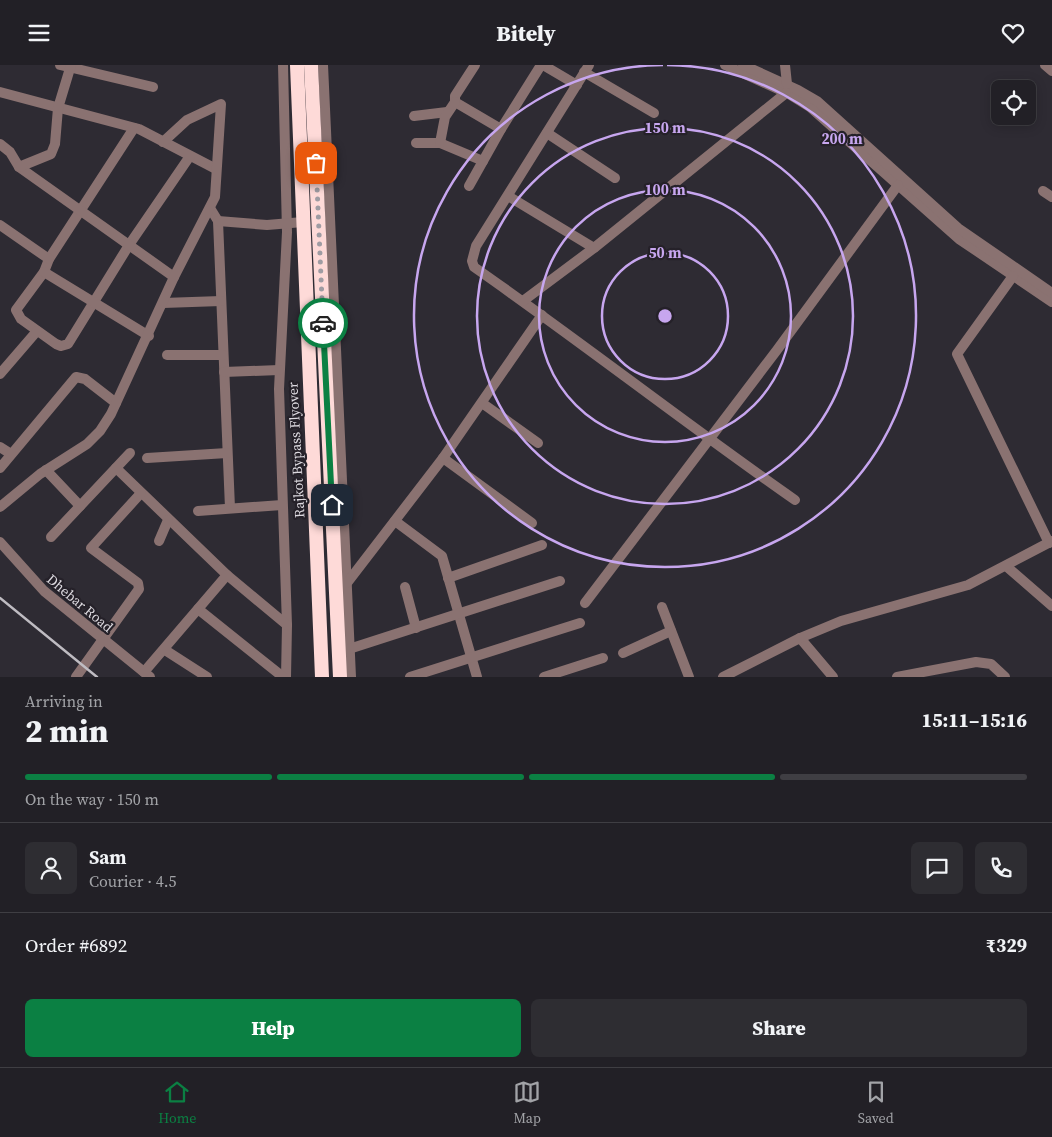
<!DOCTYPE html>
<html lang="en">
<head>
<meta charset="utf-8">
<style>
  body { margin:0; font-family:"Source Serif 4",serif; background:#2e2d32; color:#f1f3f6; height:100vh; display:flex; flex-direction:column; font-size:19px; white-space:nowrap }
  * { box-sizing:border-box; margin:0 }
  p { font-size:16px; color:#a2a3a7 }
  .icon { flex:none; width:28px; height:28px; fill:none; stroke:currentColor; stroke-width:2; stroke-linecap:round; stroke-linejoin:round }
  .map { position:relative; height:612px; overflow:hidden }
  .panel { display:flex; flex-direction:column; background:#222026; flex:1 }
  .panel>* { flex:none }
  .fabs { position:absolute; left:991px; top:15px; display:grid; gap:10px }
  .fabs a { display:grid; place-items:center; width:45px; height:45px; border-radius:8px; background:#222026; box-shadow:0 2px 12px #0003,0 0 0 1px #3f3e43; font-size:25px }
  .pin { position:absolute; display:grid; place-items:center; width:42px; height:42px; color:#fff; margin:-21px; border-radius:10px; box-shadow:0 2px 8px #0006 }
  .courier { position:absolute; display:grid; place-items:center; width:50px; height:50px; margin:-25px; border:4px solid #0b8043; border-radius:50%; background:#fff; color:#222; box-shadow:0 1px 6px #0007 }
  .headline em { font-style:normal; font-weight:800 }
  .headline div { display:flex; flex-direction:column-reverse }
  .headline { display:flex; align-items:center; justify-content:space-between; height:85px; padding:0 25px }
  h1 { font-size:32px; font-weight:800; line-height:38px }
  .bar { display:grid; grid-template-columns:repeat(4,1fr); gap:8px 5px; align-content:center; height:60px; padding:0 25px }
  .bar i { height:6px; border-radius:4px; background:#3f3e43 }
  .bar .selected { background:#0b8043 }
  .bar p { grid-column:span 4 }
  .line { display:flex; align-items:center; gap:12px; padding:0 25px; border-top:1px solid #3f3e43 }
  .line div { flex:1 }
  .round { display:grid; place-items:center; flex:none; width:52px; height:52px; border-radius:8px; background:#2e2d32 }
  .action { display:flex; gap:10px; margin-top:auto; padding:10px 25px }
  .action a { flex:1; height:58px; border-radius:8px; background:#0b8043; color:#fff; font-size:20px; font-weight:800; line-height:58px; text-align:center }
  .action a+a { background:#2e2d32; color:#f1f3f6 }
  header { display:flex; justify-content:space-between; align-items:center; height:65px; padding:0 25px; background:#222026; font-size:22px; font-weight:800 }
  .menu { display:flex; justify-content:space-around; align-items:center; height:70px; border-top:1px solid #3f3e43; background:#222026; font-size:14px; color:#a2a3a7 }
  .menu a { display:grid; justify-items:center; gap:2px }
  .menu .selected { color:#0b8043 }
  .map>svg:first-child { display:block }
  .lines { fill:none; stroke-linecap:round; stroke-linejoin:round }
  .minor { stroke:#8a7271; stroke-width:10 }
  .highway { stroke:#fedad8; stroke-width:14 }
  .rail { stroke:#bfbcc2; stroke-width:2.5 }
  .done { stroke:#9f9ca3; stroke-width:5; stroke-dasharray:0 9 }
  .route { stroke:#0b8043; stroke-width:6 }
  .ring { fill:none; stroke:#c7a6ef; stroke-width:2.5 }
  .labels { text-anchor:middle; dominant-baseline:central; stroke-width:4.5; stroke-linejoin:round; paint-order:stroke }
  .street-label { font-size:14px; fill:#dcd9df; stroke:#252129 }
  .centre { fill:#c7a6ef; stroke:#252129; stroke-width:2.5 }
  .ring-label { font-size:15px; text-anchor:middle; font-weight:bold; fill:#c7a6ef; stroke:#252129; stroke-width:4.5; stroke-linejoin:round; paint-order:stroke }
</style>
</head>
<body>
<header><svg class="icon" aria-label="menu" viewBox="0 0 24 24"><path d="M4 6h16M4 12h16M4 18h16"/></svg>Bitely<svg class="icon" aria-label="heart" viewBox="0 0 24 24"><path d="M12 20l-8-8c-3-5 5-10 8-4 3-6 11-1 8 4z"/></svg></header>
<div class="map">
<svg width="1052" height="612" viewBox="0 0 1052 612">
  <rect width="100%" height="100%" fill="#2e2b33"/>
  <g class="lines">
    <g class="minor">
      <polyline points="60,0 153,22"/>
      <polyline points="283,0 287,167 279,324 287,560 286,612"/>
      <polyline points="323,0 351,612"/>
      <polyline points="475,0 455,31 455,37 501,64"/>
      <polyline points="543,0 577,20"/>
      <path d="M589 0 476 181 472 196 474 202C583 278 686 359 795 435"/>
      <polyline points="725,0 789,29 810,42 959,174 1052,237"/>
      <polyline points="743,0 798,25 817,36 958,163 1052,228"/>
      <polyline points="785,0 787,19"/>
      <polyline points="1045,0 1052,6"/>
      <polyline points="584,7 654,48"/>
      <polyline points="0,27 139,64 216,104"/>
      <polyline points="414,51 447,47"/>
      <polyline points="134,63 49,194 44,207 16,245 21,254 56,279 61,281 68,279 129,180 190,91"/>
      <polyline points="547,68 615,113"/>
      <polyline points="416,78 440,78 483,96"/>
      <polyline points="440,78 445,52 455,37"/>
      <polyline points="0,79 10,87 19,102 174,212"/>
      <polyline points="19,102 51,89 55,79 58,43 71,0"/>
      <polyline points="469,121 501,64 541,0"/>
      <polyline points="1043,126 1052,132"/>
      <polyline points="508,131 594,183"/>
      <polyline points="210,143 218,156 230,443"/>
      <polyline points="218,156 267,160 303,157"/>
      <polyline points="0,160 49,194"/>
      <polyline points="44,207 149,271"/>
      <polyline points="1013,211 957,289 1049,478"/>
      <polyline points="523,236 594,183 786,28"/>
      <polyline points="163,238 221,236"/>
      <polyline points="167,290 223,290"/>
      <polyline points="224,307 279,305"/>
      <polyline points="0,309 37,266"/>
      <polyline points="482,338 538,378"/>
      <polyline points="0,382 11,389"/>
      <polyline points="147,393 227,388"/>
      <polyline points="443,393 532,458"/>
      <polyline points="0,403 76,312 85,314 116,338"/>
      <polyline points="116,403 227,510 287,560"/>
      <polyline points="46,405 80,441"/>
      <polyline points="0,442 40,409 87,379 100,366 111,349 174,212 215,132 221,39 187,55 163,77"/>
      <polyline points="198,446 282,440"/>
      <polyline points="395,456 442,491 477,612"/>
      <polyline points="51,472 130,388"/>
      <polyline points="159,476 168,455"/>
      <polyline points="0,477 44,526 150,612"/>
      <polyline points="1006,501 1052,541"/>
      <polyline points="448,513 542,480"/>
      <polyline points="347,518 443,393 542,250"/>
      <polyline points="405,522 416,563"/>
      <polyline points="585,538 777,285 898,120"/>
      <polyline points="662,542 689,612"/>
      <polyline points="198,544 283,612"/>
      <polyline points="800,573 833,612"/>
      <polyline points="349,584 560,516"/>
      <polyline points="165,585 207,612"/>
      <polyline points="623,588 671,566"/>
      <polyline points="144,607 227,510"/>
      <polyline points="76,612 139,524 138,518 91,483 141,428"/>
      <polyline points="410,612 580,558"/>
      <polyline points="544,612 603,593"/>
      <polyline points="723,612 800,573 841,556 968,520 1052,476"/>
      <polyline points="897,612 976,597 991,599 1005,612"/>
    </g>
    <g class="highway">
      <polyline points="297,0 322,612"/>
      <polyline points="311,0 340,612"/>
      <polyline points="317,116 328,95"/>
    </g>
    <polyline class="rail" points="0,533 97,612"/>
  </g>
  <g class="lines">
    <polyline class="done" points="316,98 323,258"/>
    <polyline class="route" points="323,258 332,440"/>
  </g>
  <g class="ring">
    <circle cx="665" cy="251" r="63"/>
    <circle cx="665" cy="251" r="126"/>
    <circle cx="665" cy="251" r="188"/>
    <path d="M667 0A251 251 0 1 1 663 0"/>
  </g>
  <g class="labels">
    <g class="street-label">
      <text transform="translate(296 385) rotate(-93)">Rajkot Bypass Flyover</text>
      <text transform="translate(80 538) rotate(40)">Dhebar Road</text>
    </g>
  </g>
  <circle cx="665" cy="251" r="8" class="centre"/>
  <g class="ring-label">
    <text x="665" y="68">150 m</text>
    <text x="842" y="79">200 m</text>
    <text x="665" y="130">100 m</text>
    <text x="665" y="193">50 m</text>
  </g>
</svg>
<div class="fabs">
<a><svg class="icon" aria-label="locate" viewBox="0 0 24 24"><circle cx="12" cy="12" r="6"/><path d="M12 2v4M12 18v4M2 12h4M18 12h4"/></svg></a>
</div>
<div class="pin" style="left:316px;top:98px;background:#ea580c"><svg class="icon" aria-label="bag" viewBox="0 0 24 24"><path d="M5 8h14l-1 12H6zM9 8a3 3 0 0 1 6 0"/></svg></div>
<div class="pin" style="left:332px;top:440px;background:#1f2937"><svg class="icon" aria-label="home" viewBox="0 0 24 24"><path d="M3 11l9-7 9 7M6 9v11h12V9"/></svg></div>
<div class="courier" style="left:323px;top:258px"><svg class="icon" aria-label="car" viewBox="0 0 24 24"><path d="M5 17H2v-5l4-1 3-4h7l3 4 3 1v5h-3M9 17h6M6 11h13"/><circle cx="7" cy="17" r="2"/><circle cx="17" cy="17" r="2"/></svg></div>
</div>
<section class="panel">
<div class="headline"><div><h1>2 min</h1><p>Arriving in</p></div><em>15:11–15:16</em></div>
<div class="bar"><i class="selected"></i><i class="selected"></i><i class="selected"></i><i></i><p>On the way · 150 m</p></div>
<div class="line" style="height:90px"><a class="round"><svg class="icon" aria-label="person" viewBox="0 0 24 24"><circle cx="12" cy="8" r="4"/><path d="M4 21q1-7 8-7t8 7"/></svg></a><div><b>Sam</b><p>Courier · 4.5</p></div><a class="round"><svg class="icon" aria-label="chat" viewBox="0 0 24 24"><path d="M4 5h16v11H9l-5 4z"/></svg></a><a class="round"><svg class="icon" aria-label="phone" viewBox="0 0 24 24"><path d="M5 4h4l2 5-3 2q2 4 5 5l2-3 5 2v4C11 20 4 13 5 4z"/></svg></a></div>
<div class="line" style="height:65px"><div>Order #6892</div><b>₹329</b></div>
<div class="action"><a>Help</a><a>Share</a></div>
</section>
<nav class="menu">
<a class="selected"><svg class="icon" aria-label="home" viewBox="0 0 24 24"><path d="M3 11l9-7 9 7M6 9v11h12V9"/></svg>Home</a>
<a><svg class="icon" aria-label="map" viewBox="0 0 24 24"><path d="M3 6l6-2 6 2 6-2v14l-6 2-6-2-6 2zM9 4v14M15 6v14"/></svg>Map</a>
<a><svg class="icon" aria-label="saved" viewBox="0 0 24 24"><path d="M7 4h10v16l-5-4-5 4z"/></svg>Saved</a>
</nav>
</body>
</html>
